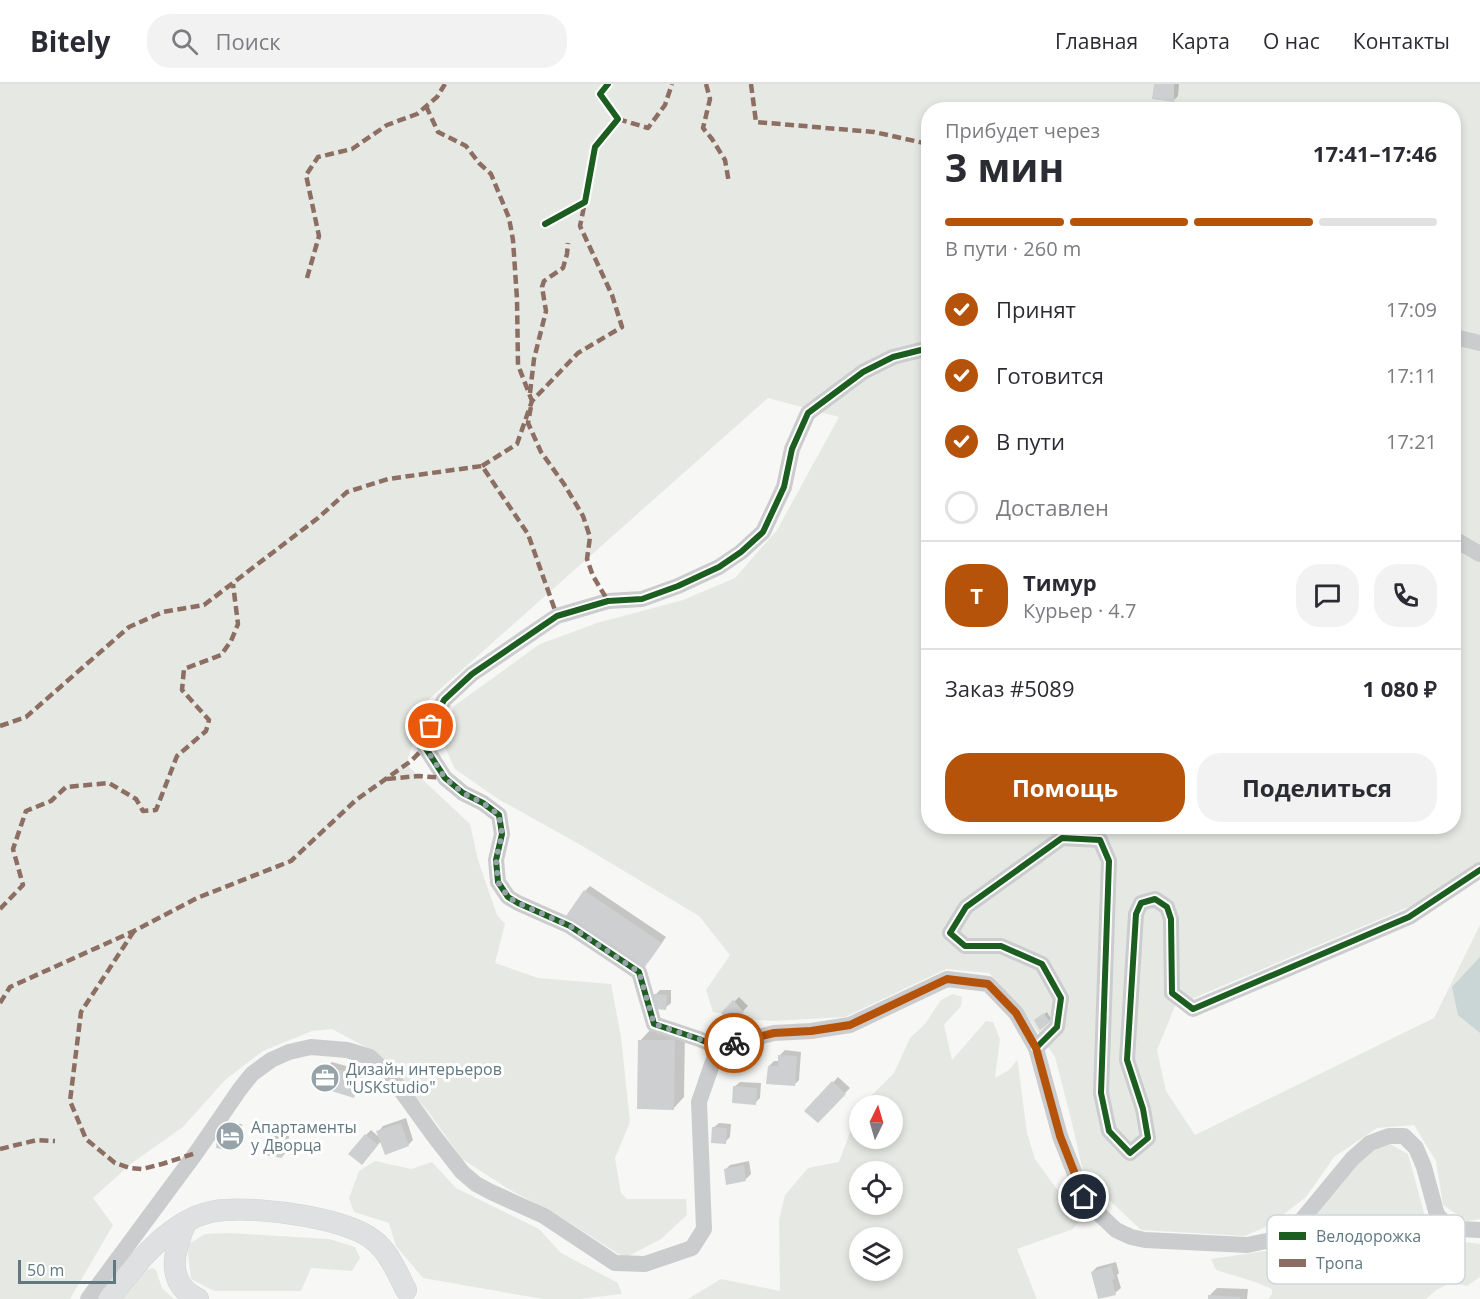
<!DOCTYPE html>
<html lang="ru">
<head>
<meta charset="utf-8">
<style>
  body { margin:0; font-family:"Open Sans",sans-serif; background:#f2f2f3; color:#2b2b33; height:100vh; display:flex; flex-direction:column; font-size:22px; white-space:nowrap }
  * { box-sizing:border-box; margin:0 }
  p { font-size:20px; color:#7c7c81 }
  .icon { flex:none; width:33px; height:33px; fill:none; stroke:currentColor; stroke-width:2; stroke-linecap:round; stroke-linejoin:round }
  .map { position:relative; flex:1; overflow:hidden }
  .drawer { position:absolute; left:921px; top:18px; width:540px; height:732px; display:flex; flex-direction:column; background:#fff; border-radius:24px; box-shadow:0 3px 9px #0003 }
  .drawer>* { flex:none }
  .needle { width:39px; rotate:5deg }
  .buttons { position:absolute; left:849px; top:1011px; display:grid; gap:12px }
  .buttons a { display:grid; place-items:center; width:54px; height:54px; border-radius:50%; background:#fff; box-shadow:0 3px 9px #0003; font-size:30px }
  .scale { position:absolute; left:18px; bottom:15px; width:98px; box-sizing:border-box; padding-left:6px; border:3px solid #617881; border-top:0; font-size:16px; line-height:21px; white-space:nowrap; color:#617881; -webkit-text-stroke:4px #fff; paint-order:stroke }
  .pin { position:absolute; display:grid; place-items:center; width:51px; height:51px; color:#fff; margin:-26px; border:3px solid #fff; border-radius:50%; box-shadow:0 2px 6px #0007 }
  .courier { position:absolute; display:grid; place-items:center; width:60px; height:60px; margin:-30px; border:4px solid #b45309; border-radius:50%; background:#fff; color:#222; box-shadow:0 2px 8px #0007 }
  .head em { font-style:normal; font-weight:700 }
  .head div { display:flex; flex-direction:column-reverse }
  .head { display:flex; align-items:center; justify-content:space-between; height:102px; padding:0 24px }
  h1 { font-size:39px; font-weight:700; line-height:45px }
  .bar { display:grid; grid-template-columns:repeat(4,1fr); gap:9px 6px; align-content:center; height:72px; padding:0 24px }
  .bar i { height:8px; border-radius:4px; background:#e1e1e2 }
  .bar .active { background:#b45309 }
  .bar p { grid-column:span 4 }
  .line { display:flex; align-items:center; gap:15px; padding:0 24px; border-top:2px solid #e1e1e2 }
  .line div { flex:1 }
  .round { display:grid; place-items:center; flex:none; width:63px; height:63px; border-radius:24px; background:#f2f2f3 }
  ol { padding:0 24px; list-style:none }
  li { display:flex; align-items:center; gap:18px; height:66px }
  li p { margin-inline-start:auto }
  li .icon { padding:6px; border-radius:50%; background:#b45309; color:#fff; stroke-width:4 }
  li:last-child { color:#7c7c81 }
  li i { width:33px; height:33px; border:3px solid #e1e1e2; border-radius:50% }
  .button { display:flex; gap:12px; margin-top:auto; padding:12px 24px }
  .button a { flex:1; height:69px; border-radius:24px; background:#b45309; color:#fff; font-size:24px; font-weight:700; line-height:69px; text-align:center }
  .button a+a { background:#f2f2f3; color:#2b2b33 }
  header { display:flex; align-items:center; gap:36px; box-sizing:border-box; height:84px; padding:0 30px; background:#fff; border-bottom:2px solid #e1e1e2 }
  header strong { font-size:28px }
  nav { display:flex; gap:33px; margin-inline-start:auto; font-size:21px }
  .search { width:420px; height:54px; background:#f2f2f3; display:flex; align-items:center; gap:15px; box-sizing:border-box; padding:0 21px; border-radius:24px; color:#7c7c81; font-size:22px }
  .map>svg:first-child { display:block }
  .green { fill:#e6e9e3; fill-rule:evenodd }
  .water { fill:#cad5d6 }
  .shadow { fill:#0003 }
  .building { fill:#cdcfd0 }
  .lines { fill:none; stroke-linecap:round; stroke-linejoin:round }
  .major-casing { stroke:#d3d4d4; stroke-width:22 }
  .minor { stroke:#cbcccd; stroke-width:16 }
  .major { stroke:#dfe0e1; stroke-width:21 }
  .quiet { stroke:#8d6e63; stroke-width:4.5; stroke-dasharray:9 4.5; stroke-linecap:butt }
  .cycleway-casing { stroke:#fff; stroke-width:10 }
  .cycleway { stroke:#1b5e20; stroke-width:6 }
  .done { stroke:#96a4aa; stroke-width:6; stroke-dasharray:0 10.8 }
  .route { stroke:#b45309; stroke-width:8 }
  .labels { text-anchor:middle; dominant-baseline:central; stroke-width:6; stroke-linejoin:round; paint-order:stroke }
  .poi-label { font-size:16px; fill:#617881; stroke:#fff; text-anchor:start }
  .key { fill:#fff; stroke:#d0d6d9; stroke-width:1.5 }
  .key-label { font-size:16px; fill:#617881 }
</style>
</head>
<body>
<header>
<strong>Bitely</strong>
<div class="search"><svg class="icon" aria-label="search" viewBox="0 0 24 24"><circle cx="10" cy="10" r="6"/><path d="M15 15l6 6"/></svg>Поиск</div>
<nav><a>Главная</a><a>Карта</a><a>О нас</a><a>Контакты</a></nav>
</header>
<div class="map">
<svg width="1480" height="1215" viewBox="0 0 1480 1215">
  <rect width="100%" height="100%" fill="#f7f7f6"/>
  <g class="green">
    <path d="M0 0H1480V786L1437 811 1175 922 1157 966 1166 1007 1195 1051 1434 934 1480 841V1135L1467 1137 1443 1121 1436 1077 1414 1041 1377 1044 1334 1073 1306 1113 1270 1141 1245 1152 1141 1146 1084 1092 1071 1035 1055 973 1029 935 989 889 946 885 845 933 773 937 758 936 713 928 706 906 730 871 699 832 579 760 498 715 455 685 441 655 454 622 540 560 597 539 683 516 735 494 777 446 839 333 768 314 428 616 406 680 470 740 478 776 497 831 505 840 495 879 538 894 611 900 621 953 630 1038 615 1074 621 1109 627 1115H686L687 1131 661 1155 625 1174 554 1129 510 1106 462 1075 427 1026 371 966 332 945 312 947 263 967 225 996 183 1043 132 1079 93 1114 113 1141 70 1215H0ZM928 26H1454V742H928Z"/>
    <path d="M953 910 962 913 961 922 944 941 952 976 986 937 993 938 1000 955 995 994 1009 986 1017 976 1018 980 1027 1049 1035 1075 1080 1137 1073 1145 1017 1165 1037 1215H676H688L721 1195 780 1207 779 1136 785 1111 808 1084 839 1078 859 1024 860 1054H892V1022L862 1021 894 989 910 954 925 940 941 916ZM860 1088H892V1120H860ZM860 1154H892V1186H860Z"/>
    <polygon points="1390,1060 1408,1070 1427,1140 1457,1157 1480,1160 1480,1193 1467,1202 1450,1199 1436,1206 1426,1215 1268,1215 1272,1210 1272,1205 1255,1198 1216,1186 1211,1175 1285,1164 1312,1137 1358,1075 1378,1063"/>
    <polygon points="375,1077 411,1085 432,1078 456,1104 539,1145 561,1169 618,1199 622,1210 579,1215 543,1215 423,1194 396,1162 389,1139 354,1128 349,1114 359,1087"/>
    <polygon points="229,1149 329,1155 355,1163 360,1174 352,1187 311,1184 301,1207 214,1207 191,1195 187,1161 205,1150"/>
    <polygon points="152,1184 156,1186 162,1204 174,1215 123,1215 144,1187"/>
  </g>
  <polygon class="water" points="1480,873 1480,949 1458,931 1452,903"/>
  <g class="shadow">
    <polygon points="1155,0 1179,0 1178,12 1173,17"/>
    <polygon points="590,802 666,853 649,877 644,882 585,807"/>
    <polygon points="660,906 671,906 671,919 665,924 655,911"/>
    <polygon points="739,913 748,922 732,938 723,929"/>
    <polygon points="1047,928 1051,935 1049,937 1038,935"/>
    <polygon points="651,945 685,946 684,1013 673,1025 640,957"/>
    <polygon points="785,966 801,968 799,996 794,1001 769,982 774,977 779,977 780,971"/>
    <polygon points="332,978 364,987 358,1007 353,1012 327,983"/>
    <polygon points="838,993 850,1004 818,1037 807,1027"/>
    <polygon points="740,998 761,999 760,1014 755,1019 734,1003"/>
    <polygon points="406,1034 413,1056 408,1061 381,1057 367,1074 366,1051 371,1046 380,1054 378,1048 383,1042"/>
    <polygon points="228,1039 242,1040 240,1057 232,1065 219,1047"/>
    <polygon points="719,1039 731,1040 730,1053 725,1058 713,1044"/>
    <polygon points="271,1049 289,1052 287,1067 282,1073 266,1054"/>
    <polygon points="749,1077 751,1090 746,1095 725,1086 730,1081"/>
    <polygon points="1116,1178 1119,1189 1117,1191 1121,1204 1115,1209 1092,1188 1097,1183"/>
    <polygon points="1217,1204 1248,1205 1247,1215 1209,1215 1209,1212"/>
  </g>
  <g class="building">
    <polygon points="1154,0 1174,0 1174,18 1152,15"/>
    <polygon points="584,806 662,859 644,884 566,832"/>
    <polygon points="654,910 667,911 666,926 653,925"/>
    <polygon points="733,916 744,928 732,940 721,929"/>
    <polygon points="1044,929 1050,938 1040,946 1034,936"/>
    <polygon points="638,956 675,956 674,1026 637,1025"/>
    <polygon points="778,971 797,972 795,1002 766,1000 768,982 778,982"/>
    <polygon points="326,982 360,992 354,1014 319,1003"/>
    <polygon points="832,997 846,1010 818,1039 804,1027"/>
    <polygon points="733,1002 757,1004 756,1021 732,1019"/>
    <polygon points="401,1039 409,1062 385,1071 376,1047"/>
    <polygon points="712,1043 727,1044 726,1060 711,1059"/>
    <polygon points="218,1046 235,1048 233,1067 216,1064"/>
    <polygon points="365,1050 378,1061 362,1081 348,1070"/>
    <polygon points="265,1054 285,1057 282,1074 262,1071"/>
    <polygon points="744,1081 746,1097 726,1101 724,1085"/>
    <polygon points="1111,1182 1115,1195 1112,1196 1116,1211 1098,1215 1091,1188"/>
    <polygon points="1208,1211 1240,1213 1240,1215 1208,1215"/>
  </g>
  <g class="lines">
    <g class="major-casing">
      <g id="major">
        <path d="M186 1138C174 1166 164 1199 198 1215"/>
        <path d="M109 1215C133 1184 158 1150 195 1133 205 1129 216 1126 226 1126 262 1123 351 1134 377 1159 390 1171 398 1190 406 1206"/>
      </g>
    </g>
    <g class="minor">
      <polyline points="1454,253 1480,259"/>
      <polyline points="1454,455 1480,470"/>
      <polyline points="718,963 699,955 654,940 639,888 570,842 518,819 508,813 498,798 496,776 502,750 499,731 483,719 463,709 445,694 425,663 431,642 444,616 472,590 557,532 608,517 642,515 678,502 719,483 741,468 763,448 784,403 792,365 808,329 863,288 893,273 921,266 928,266"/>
      <polyline points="718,963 774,949 811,947 850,941 947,895 988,900 1016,929 1036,964 1060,1052 1084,1113 1097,1128 1116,1146 1131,1153 1145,1156 1247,1161 1276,1155 1295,1144 1352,1075 1370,1059 1389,1052 1404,1052 1416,1064 1424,1083 1437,1131 1444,1138 1460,1145 1480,1146"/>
      <polyline points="1036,964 1057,943 1061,914 1042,880 1001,862 965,862 950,849 966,823 1062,754 1100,756 1109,777 1101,1009 1109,1047 1130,1069 1148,1054 1143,1025 1127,976 1136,830 1141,819 1155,815 1167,823 1171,835 1172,909 1193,925 1409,833 1480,786"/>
      <polyline points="88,1215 196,1069 240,1005 252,990 271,976 289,968 311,963 347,966 370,973 392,994 434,1052 462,1088 476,1100 491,1108 544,1132 615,1179 645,1180 692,1164 704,1145 699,1018 718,963"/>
    </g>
    <use href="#major" class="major"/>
    <g class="quiet">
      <polyline points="706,0 710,15 703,44 712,55 725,76 729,99"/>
      <polyline points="751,0 756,38 874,48 924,59"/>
      <polyline points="426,22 438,48 466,62 479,79 491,90 509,134 513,156 517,215 518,281 532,317 528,339 541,368 564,400 583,432 590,453 587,475 593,492 608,517"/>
      <polyline points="618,35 648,44 665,21 672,0"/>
      <polyline points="307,194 319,152 306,91 318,73 352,65 387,41 417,30 437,13 445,0"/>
      <polyline points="530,309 534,275 546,227 542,203 544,197 563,184 567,170 568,159"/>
      <polyline points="482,382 517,360 532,317 578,269 622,243 612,211 580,142 585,118"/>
      <polyline points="0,642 26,633 129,543 163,528 204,521 318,434 347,408 388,395 482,382 528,450 557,532"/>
      <polyline points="387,695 418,692 445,694"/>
      <polyline points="0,825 23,801 13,765 26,727 51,717 66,703 109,699 136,715 143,727 156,726 177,672 206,647 209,636 182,606 184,585 221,571 231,557 238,540 233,500"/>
      <polyline points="134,847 81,928 70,1017 86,1055 115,1079 130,1084 142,1085 162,1080 196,1069"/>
      <polyline points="0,919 10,903 134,847 197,814 291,777 356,716 411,677 425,663"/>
      <polyline points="0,1065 37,1056 55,1057"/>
    </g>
    <g class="cycleway-casing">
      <g id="cycleway">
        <polyline points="545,140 585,118 595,63 618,35 600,10 608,0"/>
        <polyline points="718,963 699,955 654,940 639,888 570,842 518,819 508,813 498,798 496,776 502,750 499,731 483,719 463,709 445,694 425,663 431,642 444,616 472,590 557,532 608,517 642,515 678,502 719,483 741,468 763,448 784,403 792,365 808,329 863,288 893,273 921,266 928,266"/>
        <polyline points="1036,964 1057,943 1061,914 1042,880 1001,862 965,862 950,849 966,823 1062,754 1100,756 1109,777 1101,1009 1109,1047 1130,1069 1148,1054 1143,1025 1127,976 1136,830 1141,819 1155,815 1167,823 1171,835 1172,909 1193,925 1409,833 1480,786"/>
      </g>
    </g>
    <use href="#cycleway" class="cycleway"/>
  </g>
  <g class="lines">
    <polyline class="done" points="431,642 425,663 445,694 463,709 483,719 499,731 502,750 496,776 498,798 508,813 518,819 570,842 639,888 654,940 699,955 718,963 734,959"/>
    <polyline class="route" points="734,959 774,949 811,947 850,941 947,895 988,900 1016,929 1036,964 1060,1052 1084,1113"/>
  </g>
  <defs>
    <g id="office-disc" transform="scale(1.5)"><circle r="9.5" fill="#96a4aa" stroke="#fff"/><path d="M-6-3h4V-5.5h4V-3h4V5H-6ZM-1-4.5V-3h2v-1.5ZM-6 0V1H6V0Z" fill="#fff"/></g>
    <g id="hotel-disc" transform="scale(1.5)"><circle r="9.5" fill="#96a4aa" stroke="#fff"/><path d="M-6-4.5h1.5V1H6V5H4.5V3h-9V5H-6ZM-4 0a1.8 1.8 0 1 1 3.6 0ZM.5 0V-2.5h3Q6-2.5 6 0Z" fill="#fff"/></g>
  </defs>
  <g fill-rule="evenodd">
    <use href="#office-disc" x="325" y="994"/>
    <use href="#hotel-disc" x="230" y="1052"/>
  </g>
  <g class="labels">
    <g class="poi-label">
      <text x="346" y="985">Дизайн интерьеров<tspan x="346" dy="18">"USKstudio"</tspan></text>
      <text x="251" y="1043">Апартаменты<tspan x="251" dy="18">у Дворца</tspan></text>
    </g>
  </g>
  <rect x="1267" y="1131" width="198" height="69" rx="9" class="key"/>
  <rect x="1279" y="1148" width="27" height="8" fill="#1b5e20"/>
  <rect x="1279" y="1175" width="27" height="8" fill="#8d6e63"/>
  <g class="key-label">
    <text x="1316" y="1158">Велодорожка</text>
    <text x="1316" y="1185">Тропа</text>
  </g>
</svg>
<div class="buttons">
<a><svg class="needle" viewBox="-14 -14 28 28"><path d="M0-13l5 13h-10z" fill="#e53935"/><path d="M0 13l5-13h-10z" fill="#7c7c81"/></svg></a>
<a><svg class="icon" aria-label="locate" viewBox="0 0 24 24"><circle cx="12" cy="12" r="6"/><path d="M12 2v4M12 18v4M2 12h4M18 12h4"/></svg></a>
<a><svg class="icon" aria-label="layers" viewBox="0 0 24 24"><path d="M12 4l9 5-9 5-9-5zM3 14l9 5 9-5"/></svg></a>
</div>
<div class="scale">50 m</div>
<div class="pin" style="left:431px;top:642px;background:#ea580c"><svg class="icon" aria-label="bag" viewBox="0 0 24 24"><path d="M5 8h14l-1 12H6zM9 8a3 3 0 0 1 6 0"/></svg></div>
<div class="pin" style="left:1084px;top:1113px;background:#1f2937"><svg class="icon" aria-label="home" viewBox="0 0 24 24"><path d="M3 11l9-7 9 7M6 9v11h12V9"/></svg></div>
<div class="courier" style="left:734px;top:959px"><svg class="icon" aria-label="bike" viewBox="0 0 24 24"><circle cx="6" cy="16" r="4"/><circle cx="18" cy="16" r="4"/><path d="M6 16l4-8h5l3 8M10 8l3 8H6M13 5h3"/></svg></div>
<section class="drawer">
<div class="head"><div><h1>3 мин</h1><p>Прибудет через</p></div><em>17:41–17:46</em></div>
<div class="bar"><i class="active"></i><i class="active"></i><i class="active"></i><i></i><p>В пути · 260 m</p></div>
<ol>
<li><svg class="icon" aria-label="check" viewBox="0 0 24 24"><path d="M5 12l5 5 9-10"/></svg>Принят<p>17:09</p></li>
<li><svg class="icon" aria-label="check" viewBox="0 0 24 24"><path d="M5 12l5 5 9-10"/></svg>Готовится<p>17:11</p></li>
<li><svg class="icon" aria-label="check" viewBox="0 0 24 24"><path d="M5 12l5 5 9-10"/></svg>В пути<p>17:21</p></li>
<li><i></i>Доставлен</li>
</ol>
<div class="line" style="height:108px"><b class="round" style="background:#b45309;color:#fff">Т</b><div><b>Тимур</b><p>Курьер · 4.7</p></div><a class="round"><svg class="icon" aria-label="chat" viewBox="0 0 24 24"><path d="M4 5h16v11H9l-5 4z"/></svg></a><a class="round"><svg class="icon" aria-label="phone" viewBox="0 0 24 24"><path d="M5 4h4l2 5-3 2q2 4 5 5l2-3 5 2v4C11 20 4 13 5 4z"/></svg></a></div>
<div class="line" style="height:78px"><div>Заказ #5089</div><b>1 080 ₽</b></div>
<div class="button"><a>Помощь</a><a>Поделиться</a></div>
</section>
</div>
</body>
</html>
